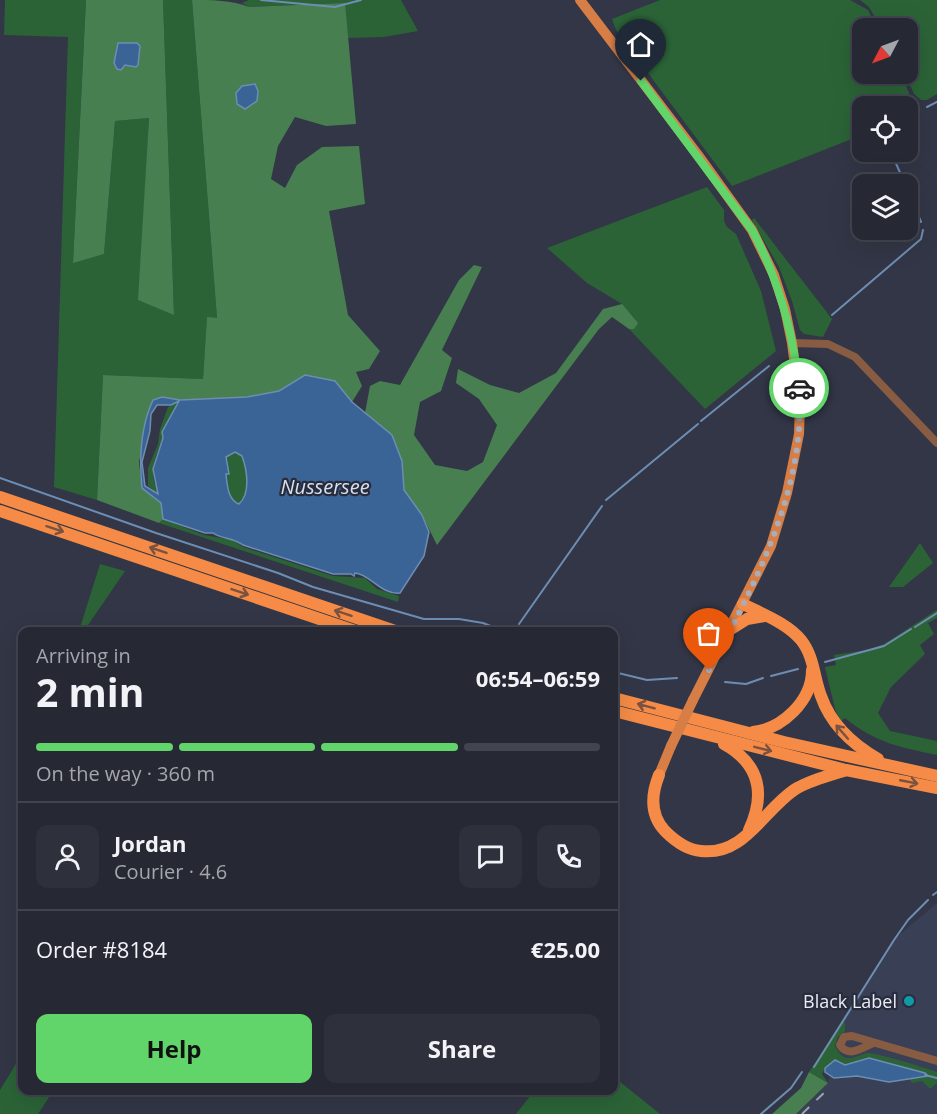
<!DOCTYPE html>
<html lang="en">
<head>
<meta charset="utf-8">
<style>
  body { margin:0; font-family:"Open Sans",sans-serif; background:#2e303c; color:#f1f3f6; height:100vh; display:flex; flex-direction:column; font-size:22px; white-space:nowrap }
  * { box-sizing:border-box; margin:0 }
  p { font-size:20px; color:#a4a6ac }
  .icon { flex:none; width:33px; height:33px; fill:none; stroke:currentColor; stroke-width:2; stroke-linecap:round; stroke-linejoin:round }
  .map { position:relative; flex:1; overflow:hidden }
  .details { position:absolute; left:18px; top:627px; width:600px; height:468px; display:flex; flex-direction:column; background:#262834; border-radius:12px; box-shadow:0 6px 24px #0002,0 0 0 2px #42444f }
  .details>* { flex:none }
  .needle { width:39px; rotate:229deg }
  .controls { position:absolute; left:852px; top:18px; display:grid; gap:12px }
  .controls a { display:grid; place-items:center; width:66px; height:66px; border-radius:12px; background:#262834; box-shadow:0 6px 24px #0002,0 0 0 2px #42444f; font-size:30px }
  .pin { position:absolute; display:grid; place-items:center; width:51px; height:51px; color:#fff; margin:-62px -26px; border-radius:50% 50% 50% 0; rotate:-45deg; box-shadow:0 0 6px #0007 }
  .pin .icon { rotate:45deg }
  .courier { position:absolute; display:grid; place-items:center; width:60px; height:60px; margin:-30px; border:4px solid #61d46a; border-radius:50%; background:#fff; color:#222; box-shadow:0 2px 8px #0007 }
  .head em { font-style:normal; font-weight:700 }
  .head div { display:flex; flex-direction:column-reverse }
  .head { display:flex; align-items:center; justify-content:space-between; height:102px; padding:0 18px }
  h1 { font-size:39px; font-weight:700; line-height:45px }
  .bar { display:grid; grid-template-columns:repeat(4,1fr); gap:9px 6px; align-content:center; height:72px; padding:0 18px }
  .bar i { height:8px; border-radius:4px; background:#42444f }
  .bar .on { background:#61d46a }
  .bar p { grid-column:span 4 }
  .line { display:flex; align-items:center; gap:15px; padding:0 18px; border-top:2px solid #42444f }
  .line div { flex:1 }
  .round { display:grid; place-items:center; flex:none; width:63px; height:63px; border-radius:12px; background:#2e303c }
  .primary-button { display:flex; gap:12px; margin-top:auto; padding:12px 18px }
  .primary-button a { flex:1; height:69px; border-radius:12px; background:#61d46a; color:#111; font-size:24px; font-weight:700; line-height:69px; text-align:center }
  .primary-button a+a { background:#2e303c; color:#f1f3f6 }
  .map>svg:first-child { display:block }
  .built { fill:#393f55 }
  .green { fill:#2b6337 }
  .forest { fill:#477f51 }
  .water { fill:#3a6496; stroke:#6e8db3; stroke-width:1.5; fill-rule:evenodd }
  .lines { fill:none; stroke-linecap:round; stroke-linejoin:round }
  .stream { stroke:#6e8db3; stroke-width:2 }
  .minor { stroke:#885c43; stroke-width:8 }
  .major { stroke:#d67e46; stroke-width:10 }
  .highway { stroke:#f58b46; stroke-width:12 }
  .rail { stroke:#9fa2af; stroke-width:2; stroke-dasharray:10 10; stroke-linecap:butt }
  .major-bridge { stroke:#d67e46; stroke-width:10 }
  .oneway { stroke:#7a5240 }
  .done { stroke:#a9acb9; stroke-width:6; stroke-dasharray:0 10.8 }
  .route { stroke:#61d46a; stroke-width:8 }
  .culture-dot { fill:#0f9aa8; stroke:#282c3c; stroke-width:2 }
  .labels { text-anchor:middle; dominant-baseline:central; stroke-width:4.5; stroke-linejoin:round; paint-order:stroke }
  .poi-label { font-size:18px; fill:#e9ecf7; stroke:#282c3c; text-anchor:end }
  .water-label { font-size:20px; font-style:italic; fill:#d5e1f0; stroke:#282c3c }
</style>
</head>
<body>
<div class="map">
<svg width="937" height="1114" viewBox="0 0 937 1114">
  <rect width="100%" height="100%" fill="#323646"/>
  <polygon class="built" points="937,903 937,1114 796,1114 828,1083 842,1021 892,941"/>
  <g class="green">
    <polygon points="5,0 86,0 73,262 104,254 115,121 149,118 139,300 174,314 163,0 192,0 217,318 207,318 203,379 103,375 97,500 54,487 68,37 4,35"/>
    <polygon points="249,0 401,0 418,31 384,37 347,38 344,3 249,7 242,3"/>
    <polygon points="660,0 850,0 868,10 877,28 862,28 862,74 901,74 916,110 908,114 908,106 862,106 862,135 732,186 616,30 612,19"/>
    <polygon points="860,0 937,0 937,94 927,100 921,100 914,94 905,74 908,74 908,28 881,28 869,7"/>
    <polygon points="707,187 724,210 724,221 727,227 736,234 761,291 776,351 705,409 629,329 634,329 622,304 587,283 547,248"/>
    <polygon points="754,218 832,319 823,337 804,334 800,330 792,301 779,267 752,220"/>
    <path d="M180 400C173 417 153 454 153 472 153 480 156 487 159 495L148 486V468L158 444 160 429 168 407Z"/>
    <path d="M235 452 242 456C247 470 251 493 239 504 228 500 227 485 225 474H229L225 457Z"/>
    <polygon points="163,519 204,535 233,540 243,547 333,576 365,578 377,589 399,596 398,602 159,523"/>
    <polygon points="920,543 933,563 903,587 889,587"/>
    <polygon points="100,564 125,571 84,631 79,631"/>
    <path d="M937 610V618L928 623 934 634 920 645 925 654 891 687 878 713 890 731 937 741V755C899 747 876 743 845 718L841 721 835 709 825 667 836 665 834 655 868 650 884 644Z"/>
    <path d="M842 1021 845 1023V1031L838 1037 835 1046C838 1051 840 1055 844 1057 853 1061 859 1054 867 1053 875 1052 926 1068 937 1072V1083L930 1089 922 1081 912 1083 909 1078 922 1077C905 1069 887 1061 869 1058 852 1064 841 1064 825 1068L822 1074 828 1083 809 1072Z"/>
    <polygon points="22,1054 22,1090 53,1091 38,1114 0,1114 0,1090"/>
    <polygon points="614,1077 660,1114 516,1114 534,1091 614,1090"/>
  </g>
  <g class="forest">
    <polygon points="86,0 163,0 174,315 138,300 149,118 115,121 104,254 73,263"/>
    <path d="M192 0C210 0 233 0 249 7L345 3 356 124 326 126 295 117 278 146 271 179 285 188 297 165 322 147 359 146 365 204 329 211 348 315 380 351 369 369 356 372 362 386 352 402 335 381 305 375 279 391 247 397 180 400 162 397 153 400 139 462 142 488 161 503 163 519 159 523 97 500 103 375 203 379 207 317 217 318Z"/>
    <polygon points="474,265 482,267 442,350 452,358 441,391 420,402 414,435 435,465 467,471 483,462 497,425 479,399 456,383 458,369 490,385 519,393 556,373 603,309 622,304 638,323 634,329 629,329 612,317 599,329 437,545 422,515 404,490 402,461 392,436 365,413 370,386 380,381 400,385 459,280"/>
    <polygon points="809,1072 828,1083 796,1114 772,1114 801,1088"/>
  </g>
  <g class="water">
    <polygon points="118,43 137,43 140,46 138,65 136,67 125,65 121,70 117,69 114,63"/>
    <polygon points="255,84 258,91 257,101 245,109 237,104 236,93 242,86"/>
    <path d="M305 375 335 381 352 402 392 435 402 461 404 490 422 515 429 532 424 556 400 593C381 595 370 574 355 573L354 576 351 574H333L243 545C232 537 221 539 213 533H205L163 519 161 503 142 488C139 458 140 428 153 400L162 397 180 400 247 397 279 391ZM179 401 162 432 163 438 153 469 158 494 145 486 142 462 150 431 151 414 157 405H171ZM235 452 242 456C247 470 251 493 239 504 228 500 227 485 226 474H229L226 457Z"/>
    <polygon points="869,1058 925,1073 928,1076 889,1082 857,1076 834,1078 825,1072 825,1068 835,1060 845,1065"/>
  </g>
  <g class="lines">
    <g class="stream">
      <polyline points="261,0 335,7 361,0"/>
      <polyline points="927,107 937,102"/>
      <polyline points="908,117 916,113"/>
      <polyline points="891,152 905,184"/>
      <polyline points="908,190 921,222"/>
      <polyline points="832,315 921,239 923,230"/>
      <polyline points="701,421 769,366"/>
      <polyline points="0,478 156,533 278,573 313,587 424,619 459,619 483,623 506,632"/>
      <polyline points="606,500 698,424"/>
      <polyline points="519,624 602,506"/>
      <polyline points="915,627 937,613"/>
      <polyline points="825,662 884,646 911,629"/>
      <polyline points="614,672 647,680 677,678"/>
      <polyline points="771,676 798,669"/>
      <polyline points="725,682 746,684 763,678"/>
      <polyline points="933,895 937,892"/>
      <polyline points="814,1067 894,940 908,920 928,900"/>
      <polyline points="925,1075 937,1078"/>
      <polyline points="761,1114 791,1088 802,1072"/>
    </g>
    <g class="minor">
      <polyline points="792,343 828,344 855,357 937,443"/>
      <path d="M873 1043C862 1048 848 1058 840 1045L844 1037 852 1036 937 1061"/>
    </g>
    <g class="major">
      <polyline points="580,0 698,155 752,230 774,275 785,309 792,343 800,404 799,434 787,493 771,546 693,700"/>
      <polyline points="659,775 671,746"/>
    </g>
    <g class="highway">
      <polyline points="0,497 398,632"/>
      <polyline points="0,511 358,632"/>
      <path d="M743 604C762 614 787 623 801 640 814 656 814 678 821 696 831 725 852 744 878 759"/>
      <polyline points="731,629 747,619 765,616"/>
      <polyline points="614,698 784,742 937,776"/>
      <polyline points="614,711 846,770 937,788"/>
      <path d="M753 732C782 729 812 701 812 670"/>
      <path d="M724 744C760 764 766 794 749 830"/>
      <path d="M659 775C651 795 650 815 665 831 675 841 687 850 701 851 744 856 763 811 794 790 809 780 829 776 846 770"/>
    </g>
    <polyline class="rail" points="802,1114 828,1089"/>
    <polyline class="major-bridge" points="671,746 693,700"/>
  </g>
  <defs><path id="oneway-shaft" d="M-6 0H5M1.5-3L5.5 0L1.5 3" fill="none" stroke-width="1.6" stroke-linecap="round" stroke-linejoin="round" transform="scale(1.5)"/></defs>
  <g class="oneway">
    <use href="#oneway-shaft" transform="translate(55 529) rotate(18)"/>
    <use href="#oneway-shaft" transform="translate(158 550) rotate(-161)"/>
    <use href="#oneway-shaft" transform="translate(240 592) rotate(19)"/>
    <use href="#oneway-shaft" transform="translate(343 613) rotate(-162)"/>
    <use href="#oneway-shaft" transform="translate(646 706) rotate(-165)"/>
    <use href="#oneway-shaft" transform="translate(842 732) rotate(-131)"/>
    <use href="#oneway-shaft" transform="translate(763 749) rotate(14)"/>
    <use href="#oneway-shaft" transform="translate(909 782) rotate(11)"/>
  </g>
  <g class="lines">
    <path class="done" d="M709 670C755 585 807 486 799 388"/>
    <path class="route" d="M641 81 752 230C779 280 793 331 799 388"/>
  </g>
  <circle class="culture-dot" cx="909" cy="1001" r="6"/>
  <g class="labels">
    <g class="poi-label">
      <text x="897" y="1001">Black Label</text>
    </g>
    <g class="water-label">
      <text x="325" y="486">Nussersee</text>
    </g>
  </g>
</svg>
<div class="controls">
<a><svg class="needle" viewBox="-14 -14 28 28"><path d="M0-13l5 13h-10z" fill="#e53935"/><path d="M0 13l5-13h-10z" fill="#a4a6ac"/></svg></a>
<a><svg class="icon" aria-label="locate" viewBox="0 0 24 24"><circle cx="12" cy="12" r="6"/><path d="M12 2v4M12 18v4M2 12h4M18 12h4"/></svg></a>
<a><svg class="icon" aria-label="layers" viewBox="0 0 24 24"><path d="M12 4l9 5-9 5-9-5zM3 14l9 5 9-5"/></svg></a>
</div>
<div class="pin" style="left:709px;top:670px;background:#ea580c"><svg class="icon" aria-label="bag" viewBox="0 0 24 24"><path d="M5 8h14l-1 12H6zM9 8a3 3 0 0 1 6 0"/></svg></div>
<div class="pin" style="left:641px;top:81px;background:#1f2937"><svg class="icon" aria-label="home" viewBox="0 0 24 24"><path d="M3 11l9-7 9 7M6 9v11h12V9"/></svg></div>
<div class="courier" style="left:799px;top:388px"><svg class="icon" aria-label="car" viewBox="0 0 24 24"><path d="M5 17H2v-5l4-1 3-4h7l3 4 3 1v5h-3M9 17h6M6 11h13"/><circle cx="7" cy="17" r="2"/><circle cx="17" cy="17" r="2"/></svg></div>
<section class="details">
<div class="head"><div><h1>2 min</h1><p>Arriving in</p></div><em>06:54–06:59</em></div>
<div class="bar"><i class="on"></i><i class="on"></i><i class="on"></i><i></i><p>On the way · 360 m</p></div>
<div class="line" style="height:108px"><a class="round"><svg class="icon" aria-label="person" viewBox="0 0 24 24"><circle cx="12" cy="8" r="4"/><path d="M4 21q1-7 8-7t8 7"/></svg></a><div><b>Jordan</b><p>Courier · 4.6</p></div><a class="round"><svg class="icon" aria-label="chat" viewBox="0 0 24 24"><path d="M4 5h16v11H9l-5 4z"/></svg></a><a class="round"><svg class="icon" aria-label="phone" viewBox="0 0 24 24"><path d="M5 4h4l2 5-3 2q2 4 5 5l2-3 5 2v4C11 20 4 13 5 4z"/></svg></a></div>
<div class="line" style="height:78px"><div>Order #8184</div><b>€25.00</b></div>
<div class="primary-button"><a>Help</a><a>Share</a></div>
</section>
</div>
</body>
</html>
